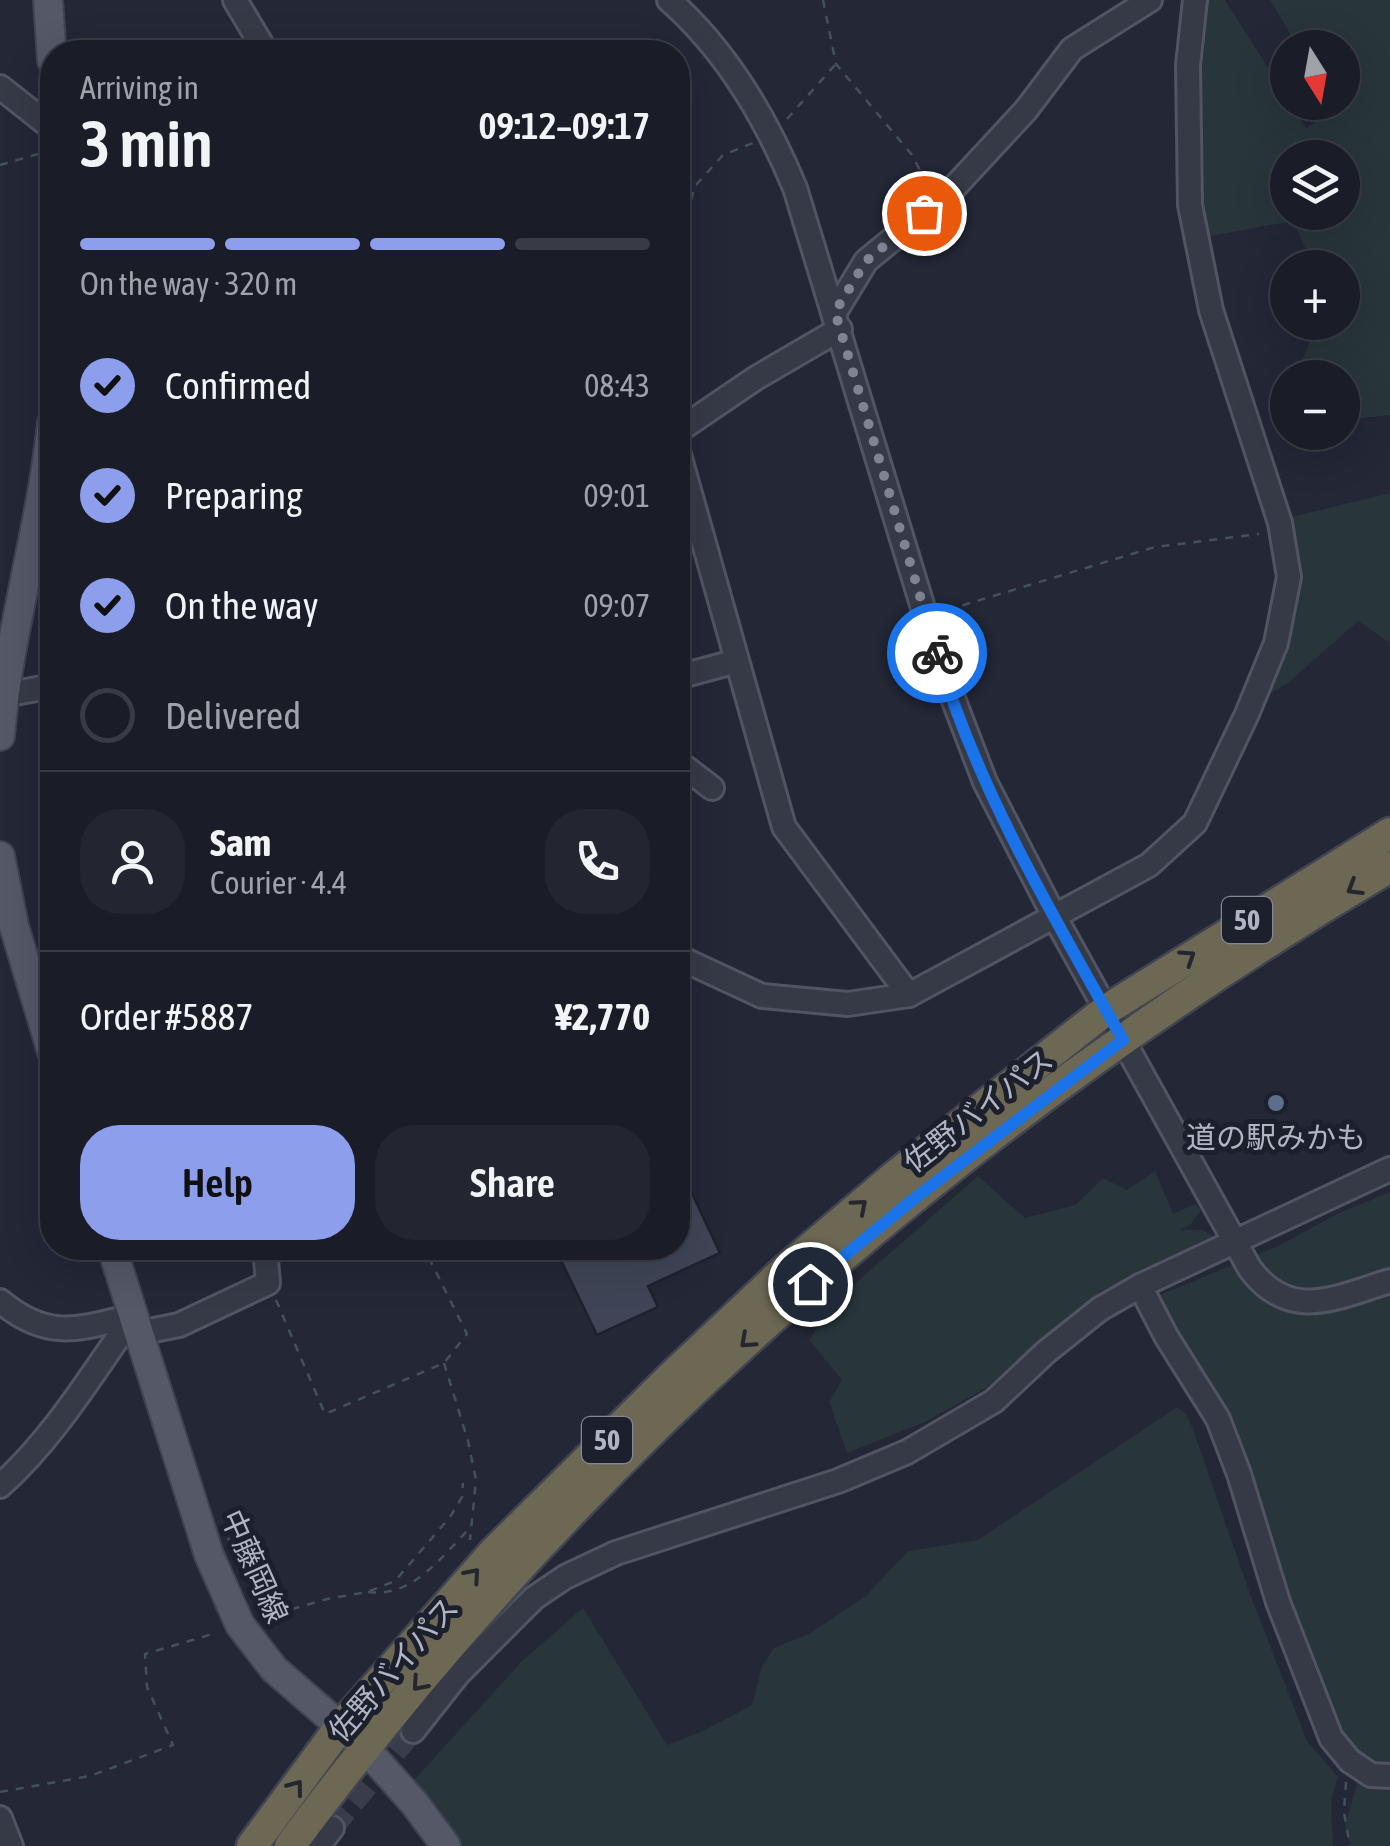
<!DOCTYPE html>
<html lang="en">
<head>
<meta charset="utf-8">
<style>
  body { margin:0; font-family:"Asap Condensed","Noto Sans JP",sans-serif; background:#232630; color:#f1f3f6; height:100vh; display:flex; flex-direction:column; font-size:38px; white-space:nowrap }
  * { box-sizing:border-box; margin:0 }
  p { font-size:32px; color:#9fa2a8 }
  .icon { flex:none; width:55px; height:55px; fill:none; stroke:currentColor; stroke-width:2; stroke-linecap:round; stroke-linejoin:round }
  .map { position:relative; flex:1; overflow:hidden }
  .details { position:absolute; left:40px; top:40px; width:650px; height:1220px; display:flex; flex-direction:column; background:#1a1d28; border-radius:40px; box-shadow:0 10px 40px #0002,0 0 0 2px #383b45 }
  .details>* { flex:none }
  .needle { width:65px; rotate:169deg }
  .controls { position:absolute; left:1270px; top:30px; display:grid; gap:20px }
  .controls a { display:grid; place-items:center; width:90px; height:90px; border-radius:50%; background:#1a1d28; box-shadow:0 10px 40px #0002,0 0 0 2px #383b45; font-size:50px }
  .pin { position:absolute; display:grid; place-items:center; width:85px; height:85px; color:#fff; margin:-42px; border:5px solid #fff; border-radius:50%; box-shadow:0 2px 10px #0007 }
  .courier { position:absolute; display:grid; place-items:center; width:100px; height:100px; margin:-50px; border:8px solid #1a73e8; border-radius:50%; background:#fff; color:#222; box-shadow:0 2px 12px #0007 }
  .overview em { font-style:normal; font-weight:600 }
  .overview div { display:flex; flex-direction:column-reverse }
  .overview { display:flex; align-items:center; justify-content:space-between; height:170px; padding:0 40px }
  h1 { font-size:65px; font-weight:600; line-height:75px }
  .bar { display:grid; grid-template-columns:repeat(4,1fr); gap:15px 10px; align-content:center; height:120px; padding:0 40px }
  .bar i { height:12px; border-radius:8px; background:#383b45 }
  .bar .on { background:#8d9eec }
  .bar p { grid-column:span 4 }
  .line { display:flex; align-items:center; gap:25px; padding:0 40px; border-top:2px solid #383b45 }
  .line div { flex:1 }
  .round { display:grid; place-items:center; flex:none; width:105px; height:105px; border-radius:40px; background:#232630 }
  ol { padding:0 40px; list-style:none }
  li { display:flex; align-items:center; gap:30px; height:110px }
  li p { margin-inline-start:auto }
  li .icon { padding:10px; border-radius:50%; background:#8d9eec; color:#111; stroke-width:4 }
  li:last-child { color:#9fa2a8 }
  li i { width:55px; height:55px; border:5px solid #383b45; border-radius:50% }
  .button { display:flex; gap:20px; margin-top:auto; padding:20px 40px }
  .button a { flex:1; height:115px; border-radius:40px; background:#8d9eec; color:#111; font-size:40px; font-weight:600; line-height:115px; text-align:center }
  .button a+a { background:#232630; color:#f1f3f6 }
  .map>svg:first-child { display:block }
  .green { fill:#28353a; fill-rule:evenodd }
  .building { fill:#3f4556; stroke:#1e212e; stroke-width:2.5 }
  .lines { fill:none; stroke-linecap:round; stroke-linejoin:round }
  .minor-tunnel { stroke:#383c4b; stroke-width:22; stroke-dasharray:22 11; stroke-linecap:butt }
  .minor-casing { stroke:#515462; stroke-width:28 }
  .major-casing { stroke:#404350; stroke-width:32 }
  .highway-casing { stroke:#414452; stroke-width:35 }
  .path { stroke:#445157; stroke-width:2.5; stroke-dasharray:8 8; stroke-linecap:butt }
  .minor { stroke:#363a47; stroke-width:22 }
  .major { stroke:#545867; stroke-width:28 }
  .highway { stroke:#6c6854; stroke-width:30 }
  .oneway { stroke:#242630 }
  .done { stroke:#7f8392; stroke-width:10; stroke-dasharray:0 18 }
  .route { stroke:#1a73e8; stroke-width:12 }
  .service-dot { fill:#5c6f8a; stroke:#1c1f2c; stroke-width:4 }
  .labels { text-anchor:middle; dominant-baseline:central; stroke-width:10; stroke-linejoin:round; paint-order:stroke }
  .shield { fill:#1c1f2c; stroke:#848796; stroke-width:2.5 }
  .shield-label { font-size:28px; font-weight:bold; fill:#b1b4c3 }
  .street-label { font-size:30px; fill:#b1b4c3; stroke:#1c1f2c }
  .poi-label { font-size:30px; fill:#b1b4c3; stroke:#1c1f2c }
</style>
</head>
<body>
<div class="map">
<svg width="1390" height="1846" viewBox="0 0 1390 1846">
  <rect width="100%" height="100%" fill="#232736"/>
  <g class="green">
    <path d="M1198 0H1225L1306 128 1335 111 1331 103 1342 102V48L1298 47 1270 0H1390V415L1343 420 1342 378 1303 377V359L1317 323 1342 322V268L1314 267 1293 221 1189 240ZM1288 158H1342V212H1288Z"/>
    <polygon points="1390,493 1390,643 1358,621 1289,682 1258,702 1285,633 1271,522"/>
    <polygon points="1155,1171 1173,1214 1195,1204 1201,1210 1190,1225 1180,1230 1203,1230 1213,1236 1100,1292 986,1388 925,1422 847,1453 829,1402 842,1380 809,1340 834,1302 978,1176 1025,1218 1075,1205 1103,1178 1127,1190"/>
    <polygon points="1390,1192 1390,1846 1351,1846 1345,1826 1358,1780 1180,1341 1157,1296 1278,1246 1337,1214"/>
    <polygon points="1177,1407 1185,1413 1193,1429 1250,1594 1307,1741 1338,1777 1331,1800 1333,1846 461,1846 408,1787 522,1661 583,1608 667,1745 701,1732 752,1705 762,1666 774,1648 810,1633 866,1596 908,1551 978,1540"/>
  </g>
  <polygon class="building" points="678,1164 720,1253 648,1286 658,1307 597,1335 555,1248 678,1248"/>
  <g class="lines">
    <polyline class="minor-tunnel" points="332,1828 413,1731"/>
    <g class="minor-casing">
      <g id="minor">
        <polyline points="235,0 266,52"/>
        <path d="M669 0C726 50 766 118 795 188L941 667 985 782 1053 914 1250 1269C1291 1323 1337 1297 1390 1281"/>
        <polyline points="0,87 52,128"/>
        <polyline points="835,312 866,261 949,193 1026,110 1072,49 1150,0"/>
        <polyline points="678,431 756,378 840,329"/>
        <polyline points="678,451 784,827 909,995"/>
        <polyline points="678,677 737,661"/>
        <polyline points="0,696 52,686"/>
        <polyline points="678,762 712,788"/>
        <polyline points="678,957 762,996 848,1004 909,995 1149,865 1195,823 1247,714 1276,643 1289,577 1280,523 1211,310 1190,205 1188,65 1195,0"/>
        <polyline points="1140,1286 1166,1336 1218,1419 1239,1474 1278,1602 1331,1738 1350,1761 1371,1775 1390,1776"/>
        <path d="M0 1301C48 1341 78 1329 133 1316"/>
        <polyline points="139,1333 179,1325 268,1283 265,1248"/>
        <path d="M0 1486C53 1439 92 1374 133 1316"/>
        <polyline points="413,1731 458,1674 534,1598 565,1577 616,1553 838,1481 907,1452 994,1401 1046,1352 1100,1309 1140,1286 1390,1169"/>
        <polyline points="0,1818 11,1846"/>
        <polyline points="318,1846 332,1828"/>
      </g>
    </g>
    <g class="major-casing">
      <g id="major">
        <polyline points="48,0 52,60"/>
        <path d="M0 736C9 630 41 528 52 423"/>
        <polyline points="0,856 14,926 52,1052"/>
        <polyline points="112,1248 209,1555 240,1625 274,1669 364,1747 415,1804 446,1846"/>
      </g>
    </g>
    <g class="highway-casing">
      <g id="highway">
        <polyline points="252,1846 340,1727 493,1553 672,1376 788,1267 896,1175 1106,1010 1390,833"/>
        <path d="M290 1846C583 1449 966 1118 1390 867"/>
      </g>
    </g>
    <g class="path">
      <polyline points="823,0 836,64 912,155 928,186"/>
      <polyline points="787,119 835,65"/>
      <polyline points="0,165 52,150"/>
      <polyline points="678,246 695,186 723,155 753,143"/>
      <polyline points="947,610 1155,547 1259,534"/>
      <polyline points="276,1300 325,1414 444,1363 467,1334 424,1248"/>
      <polyline points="444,1363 468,1441 476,1480 470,1540"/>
      <polyline points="228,1538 270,1616"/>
      <path d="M368 1592C413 1598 441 1557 470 1528"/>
      <polyline points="261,1618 327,1599 367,1592 395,1581 450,1517 462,1497 463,1483"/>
      <polyline points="1346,1782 1344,1812 1350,1846"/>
      <polyline points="0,1792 90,1776 173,1745 147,1687 145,1654 216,1633"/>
    </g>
    <use href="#minor" class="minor"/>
    <use href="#major" class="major"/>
    <use href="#highway" class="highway"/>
  </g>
  <defs><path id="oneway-chevron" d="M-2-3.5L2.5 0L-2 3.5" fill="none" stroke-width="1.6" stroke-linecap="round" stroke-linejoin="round" transform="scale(2.5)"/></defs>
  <g class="oneway">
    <use href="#oneway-chevron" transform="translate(1354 888) rotate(149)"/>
    <use href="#oneway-chevron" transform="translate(1188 957) rotate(-33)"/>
    <use href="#oneway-chevron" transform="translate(860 1206) rotate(-41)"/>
    <use href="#oneway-chevron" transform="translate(747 1341) rotate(138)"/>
    <use href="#oneway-chevron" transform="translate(473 1575) rotate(-49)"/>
    <use href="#oneway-chevron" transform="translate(419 1684) rotate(131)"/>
    <use href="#oneway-chevron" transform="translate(296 1787) rotate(-53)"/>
  </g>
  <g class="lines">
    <polyline class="done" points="924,213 866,261 835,312 937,653"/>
    <path class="route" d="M810 1284 915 1198 1123 1040C1053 916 978 790 937 653"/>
  </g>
  <circle class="service-dot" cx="1276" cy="1103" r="10"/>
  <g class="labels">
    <g class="shield">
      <rect x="1222" y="897" width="50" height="46" rx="8"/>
      <rect x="582" y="1417" width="50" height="46" rx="8"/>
    </g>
    <g class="shield-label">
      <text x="1247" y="920">50</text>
      <text x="607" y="1440">50</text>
    </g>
    <g class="street-label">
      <text transform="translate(978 1110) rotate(-38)">佐野バイパス</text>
      <text transform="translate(255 1566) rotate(66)">中藤岡線</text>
      <text transform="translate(393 1669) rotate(-49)">佐野バイパス</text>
    </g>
    <g class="poi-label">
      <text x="1276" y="1137">道の駅みかも</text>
    </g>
  </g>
</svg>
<div class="controls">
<a><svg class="needle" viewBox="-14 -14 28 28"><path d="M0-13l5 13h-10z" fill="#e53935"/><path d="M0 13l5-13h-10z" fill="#9fa2a8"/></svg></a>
<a><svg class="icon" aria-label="layers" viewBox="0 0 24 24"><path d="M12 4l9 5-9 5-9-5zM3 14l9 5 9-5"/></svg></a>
<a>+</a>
<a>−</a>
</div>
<div class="pin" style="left:924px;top:213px;background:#ea580c"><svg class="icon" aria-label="bag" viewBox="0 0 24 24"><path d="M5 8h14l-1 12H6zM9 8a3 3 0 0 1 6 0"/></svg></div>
<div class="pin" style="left:810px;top:1284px;background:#1f2937"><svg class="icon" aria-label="home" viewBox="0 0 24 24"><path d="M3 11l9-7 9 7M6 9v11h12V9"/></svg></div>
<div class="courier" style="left:937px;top:653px"><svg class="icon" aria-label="bike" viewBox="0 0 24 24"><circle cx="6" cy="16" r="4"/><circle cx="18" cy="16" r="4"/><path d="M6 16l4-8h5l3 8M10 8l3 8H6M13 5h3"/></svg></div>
<section class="details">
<div class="overview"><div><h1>3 min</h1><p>Arriving in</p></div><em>09:12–09:17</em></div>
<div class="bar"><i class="on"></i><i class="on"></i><i class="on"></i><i></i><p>On the way · 320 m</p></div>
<ol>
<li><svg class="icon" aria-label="check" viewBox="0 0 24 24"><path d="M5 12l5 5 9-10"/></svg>Confirmed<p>08:43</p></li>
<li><svg class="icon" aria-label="check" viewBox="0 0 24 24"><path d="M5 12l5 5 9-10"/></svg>Preparing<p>09:01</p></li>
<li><svg class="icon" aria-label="check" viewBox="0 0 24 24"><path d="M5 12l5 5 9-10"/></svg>On the way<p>09:07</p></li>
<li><i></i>Delivered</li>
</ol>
<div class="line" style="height:180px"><a class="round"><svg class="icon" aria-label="person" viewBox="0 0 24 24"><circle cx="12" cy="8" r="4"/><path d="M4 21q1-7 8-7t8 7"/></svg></a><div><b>Sam</b><p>Courier · 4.4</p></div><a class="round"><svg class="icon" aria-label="phone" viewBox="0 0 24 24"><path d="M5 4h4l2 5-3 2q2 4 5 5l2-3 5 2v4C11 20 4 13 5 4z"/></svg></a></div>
<div class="line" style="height:130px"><div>Order #5887</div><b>¥2,770</b></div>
<div class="button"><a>Help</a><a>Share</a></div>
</section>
</div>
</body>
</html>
